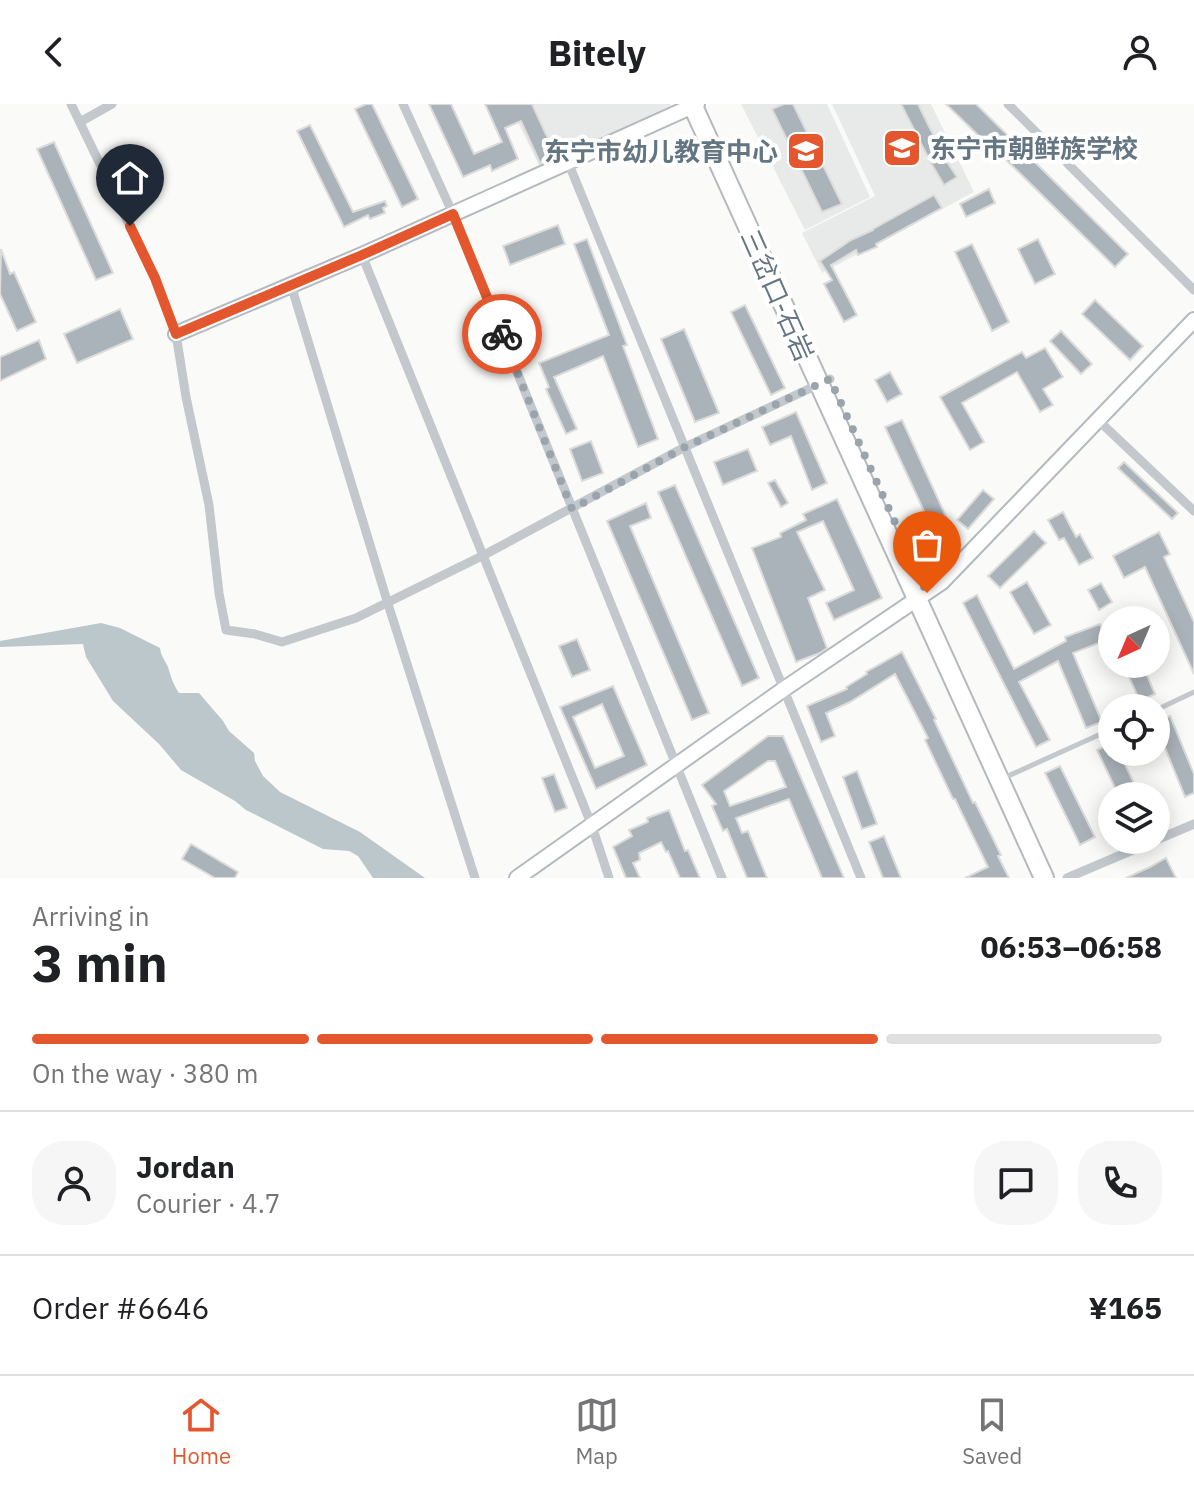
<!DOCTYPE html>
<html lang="en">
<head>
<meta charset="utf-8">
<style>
  body { margin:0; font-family:"IBM Plex Sans","Noto Sans SC",sans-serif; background:#f6f6f6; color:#202124; height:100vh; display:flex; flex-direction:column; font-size:30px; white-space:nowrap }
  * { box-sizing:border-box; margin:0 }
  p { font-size:26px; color:#757577 }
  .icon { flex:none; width:44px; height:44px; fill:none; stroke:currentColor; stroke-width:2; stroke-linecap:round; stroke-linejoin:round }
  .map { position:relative; height:774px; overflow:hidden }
  .drawer { display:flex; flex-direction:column; background:#fff; flex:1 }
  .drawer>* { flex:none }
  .needle { width:52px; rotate:224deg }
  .tools { position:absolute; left:1098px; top:502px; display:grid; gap:16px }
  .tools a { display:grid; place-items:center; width:72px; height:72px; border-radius:50%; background:#fff; box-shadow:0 4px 20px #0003; font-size:40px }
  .pin { position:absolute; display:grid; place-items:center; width:68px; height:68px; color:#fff; margin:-82px -34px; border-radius:50% 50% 50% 0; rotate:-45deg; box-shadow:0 0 8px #0007 }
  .pin .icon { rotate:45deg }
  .courier { position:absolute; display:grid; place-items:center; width:80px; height:80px; margin:-40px; border:6px solid #e4572e; border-radius:50%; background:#fff; color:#222; box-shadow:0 2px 10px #0007 }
  .overview em { font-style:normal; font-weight:700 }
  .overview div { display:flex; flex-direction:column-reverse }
  .overview { display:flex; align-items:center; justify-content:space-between; height:136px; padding:0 32px }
  h1 { font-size:52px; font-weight:700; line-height:60px }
  .bar { display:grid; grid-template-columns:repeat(4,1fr); gap:12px 8px; align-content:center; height:96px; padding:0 32px }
  .bar i { height:10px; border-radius:6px; background:#e0e0e0 }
  .bar .current { background:#e4572e }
  .bar p { grid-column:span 4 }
  .line { display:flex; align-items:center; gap:20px; padding:0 32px; border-top:2px solid #e0e0e0 }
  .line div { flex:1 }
  .round { display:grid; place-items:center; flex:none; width:84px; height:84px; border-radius:32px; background:#f6f6f6 }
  header { display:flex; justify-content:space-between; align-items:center; height:104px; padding:0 32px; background:#fff; font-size:36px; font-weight:700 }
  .tab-bar { display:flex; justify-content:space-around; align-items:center; height:112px; border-top:2px solid #e0e0e0; background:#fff; font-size:22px; color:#757577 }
  .tab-bar a { display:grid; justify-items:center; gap:4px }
  .tab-bar .current { color:#e4572e }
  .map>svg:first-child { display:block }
  .built { fill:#e8e9e9 }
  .water { fill:#bbc7cb }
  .building { fill:#aab3b9; stroke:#dcdcda; stroke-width:2; fill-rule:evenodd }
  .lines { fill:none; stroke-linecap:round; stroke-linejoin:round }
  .secondary-casing { stroke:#b3babf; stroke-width:18 }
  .highway-casing { stroke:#b4b9bd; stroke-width:22 }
  .lane { stroke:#c3c8cc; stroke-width:5 }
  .street { stroke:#c3c8cc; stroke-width:9 }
  .secondary { stroke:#fff; stroke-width:14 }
  .highway { stroke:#fff; stroke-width:18 }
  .done { stroke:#99a4ac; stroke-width:8; stroke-dasharray:0 14.4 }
  .route { stroke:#e4572e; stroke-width:10 }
  .labels { text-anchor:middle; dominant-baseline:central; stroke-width:8; stroke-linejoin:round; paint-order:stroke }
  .poi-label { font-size:26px; font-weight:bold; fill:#657683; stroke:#fff; text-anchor:start }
  .street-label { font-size:26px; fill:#657683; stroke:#fff }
</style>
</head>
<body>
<header><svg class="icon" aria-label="back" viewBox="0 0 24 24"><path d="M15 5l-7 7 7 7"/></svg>Bitely<svg class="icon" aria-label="person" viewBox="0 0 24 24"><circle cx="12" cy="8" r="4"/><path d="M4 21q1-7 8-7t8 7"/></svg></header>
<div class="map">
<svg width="1194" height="774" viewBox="0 0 1194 774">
  <rect width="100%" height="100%" fill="#fafaf8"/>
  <g class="built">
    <polygon points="509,0 670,0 670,2 540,63"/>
    <polygon points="741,0 827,0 870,93 805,126"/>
    <polygon points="832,0 931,0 974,88 822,169 802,129 875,92"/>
  </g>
  <path class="water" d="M101 519 120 524 160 544C161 553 165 556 168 563 171 573 173 580 179 589H199L223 617 229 627 254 649 255 657 263 672 280 688 360 728 425 774H373L358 752 349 747 323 745 246 706 235 697 181 666 159 640 113 597 86 553 83 540 0 543V537Z"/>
  <g class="building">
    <polygon points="366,0 372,0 418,95 402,103 355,5"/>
    <polygon points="429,0 451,0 474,50 502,38 485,0 532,0 556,52 540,59 521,17 505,24 518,55 492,67 490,61 463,73"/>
    <polygon points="784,0 793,0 842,100 822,108 772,5"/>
    <polygon points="901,0 918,0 945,55 957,73 944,81 931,59"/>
    <polygon points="946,0 976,0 1128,150 1115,163 984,34 982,35"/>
    <polygon points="310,21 353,108 385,97 387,102 383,104 385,109 370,115 368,111 344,123 297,27"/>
    <polygon points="54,38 113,169 96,176 37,45"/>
    <polygon points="989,85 995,99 966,113 960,100"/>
    <polygon points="934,91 942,104 876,140 877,143 858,151 856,146 831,161 857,211 844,218 824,180 832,176 820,157 851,136 873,126 873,125"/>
    <polygon points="558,121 565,140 510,161 503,142"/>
    <polygon points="587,135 627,241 623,242 658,335 638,343 603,252 554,273 577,325 566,330 546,285 549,283 539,259 609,231 574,140"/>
    <polygon points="1038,135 1055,170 1035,180 1018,145"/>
    <polygon points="972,140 1009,218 992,227 955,148"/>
    <polygon points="1,145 10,170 14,168 36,218 17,227 0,190"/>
    <polygon points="1095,196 1143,242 1130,256 1082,210"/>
    <polygon points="745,201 785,284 771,291 731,208"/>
    <polygon points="120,205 133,235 77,259 64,230"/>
    <polygon points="684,225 719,309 695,318 661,235"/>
    <polygon points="1061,227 1092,260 1081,270 1050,237"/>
    <polygon points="39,236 46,255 0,277 0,253"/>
    <polygon points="1045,244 1063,273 1043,285 1053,301 1040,308 1017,268 962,299 984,338 970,346 940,293 1022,248 1026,254"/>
    <polygon points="890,268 902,290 887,298 875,276"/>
    <polygon points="796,308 827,379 812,386 791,332 770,341 762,323"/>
    <polygon points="902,316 953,428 937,435 885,323"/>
    <polygon points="591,337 603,369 582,377 570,345"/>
    <polygon points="748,345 757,367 723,381 714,358"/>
    <polygon points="1124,358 1178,409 1172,415 1118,364"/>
    <polygon points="775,376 788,399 781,403 768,379"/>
    <polygon points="675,381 759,574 742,582 658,388"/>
    <polygon points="983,386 994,395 968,425 957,416"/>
    <polygon points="837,395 882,494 834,516 826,499 854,486 823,417 797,428 825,486 808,494 827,544 820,549 796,558 752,444 781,433 780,429 806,416 803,410"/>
    <polygon points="646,399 651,414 630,422 709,609 692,616 607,417"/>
    <polygon points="1063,408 1076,433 1080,430 1093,454 1079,461 1064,434 1059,436 1048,416"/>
    <polygon points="1034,427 1046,439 1000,484 988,472"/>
    <polygon points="1159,428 1170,450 1164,453 1194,518 1194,570 1145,463 1124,474 1113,452"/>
    <polygon points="1027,478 1051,521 1034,530 1010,488"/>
    <polygon points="1101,479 1112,498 1099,506 1088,486"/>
    <polygon points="977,491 1014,565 1066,537 1065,533 1100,520 1107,536 1073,549 1102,618 1086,624 1058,557 1019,578 1050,636 1036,643 963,499"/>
    <polygon points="577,535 590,566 572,573 559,542"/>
    <polygon points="902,548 936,615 934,616 973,699 975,698 1001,751 998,752 1009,774 965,774 988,763 955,695 953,695 925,636 928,634 895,570 850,598 826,609 835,632 821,638 807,602 847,585 846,583 867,570 866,568"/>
    <polygon points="1123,560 1142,560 1155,590 1140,597"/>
    <path d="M613 582 647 661 596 685 560 603ZM602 600 624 652 595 664 573 613Z"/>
    <polygon points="1170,612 1194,670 1194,689 1185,693 1156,622 1156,618"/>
    <path d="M768 632H783L844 774H822L789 695 736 714 742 729 748 727 767 774H747L727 725 723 727 712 702 716 700 702 681ZM768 657H775L786 683 730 702 724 687Z"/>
    <polygon points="1112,639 1112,648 1119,648 1140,692 1119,692 1097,646"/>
    <polygon points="1060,662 1095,733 1080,741 1045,669"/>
    <polygon points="857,667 877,720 862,725 843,673"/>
    <polygon points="554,670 567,704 555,708 542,674"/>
    <polygon points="669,706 685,747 688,746 700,774 680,774 668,747 666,748 661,738 639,749 640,756 633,759 640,774 626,774 613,743 632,732 629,726 648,718 647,714"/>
    <polygon points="884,732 901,774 883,774 869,738"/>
    <polygon points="191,740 238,768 235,774 215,774 182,755"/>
    <polygon points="1166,754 1176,774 1126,774 1150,763"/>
  </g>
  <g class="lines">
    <g class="secondary-casing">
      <g id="secondary">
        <polyline points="176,230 362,151 697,0"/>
        <polyline points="517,774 784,585 942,478 1194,216"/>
      </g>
    </g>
    <g class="highway-casing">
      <polyline id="highway" points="692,0 1044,774"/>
    </g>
    <g class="lane">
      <polyline points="1156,606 1194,588"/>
      <polyline points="1008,672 1112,625"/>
    </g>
    <g class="street">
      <polyline points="71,0 155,174 176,230 186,293 209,401 219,489 226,526 255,530 282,538 356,514 484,451 685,343 830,275"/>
      <polyline points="403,0 453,110 722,774"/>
      <polyline points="1008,0 1194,186"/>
      <polyline points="80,18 112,0"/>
      <polyline points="568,58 861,774"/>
      <polyline points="362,151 592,722 609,774"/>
      <polyline points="291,181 388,500 475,774"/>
      <polyline points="1098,316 1194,407"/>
      <polyline points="1067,774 1194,720"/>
    </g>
    <use href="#secondary" class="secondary"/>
    <use href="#highway" class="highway"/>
  </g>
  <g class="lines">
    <polyline class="done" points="502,230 572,405 685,343 830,275 927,489"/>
    <polyline class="route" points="130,122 155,174 176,230 362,151 453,110 502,230"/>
  </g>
  <defs>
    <g id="school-square" transform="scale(2)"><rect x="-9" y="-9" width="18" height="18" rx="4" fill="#e4572e" stroke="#fff"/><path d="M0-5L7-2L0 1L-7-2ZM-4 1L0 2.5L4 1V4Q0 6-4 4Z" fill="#fff"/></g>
  </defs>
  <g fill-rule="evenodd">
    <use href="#school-square" x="902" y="44"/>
    <use href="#school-square" x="806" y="47"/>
  </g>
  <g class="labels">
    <g class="poi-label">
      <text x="930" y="44">东宁市朝鲜族学校</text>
      <text x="778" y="47" text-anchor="end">东宁市幼儿教育中心</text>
    </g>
    <g class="street-label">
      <text transform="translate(778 191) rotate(66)">三岔口-石岩</text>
    </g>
  </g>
</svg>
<div class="tools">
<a><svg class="needle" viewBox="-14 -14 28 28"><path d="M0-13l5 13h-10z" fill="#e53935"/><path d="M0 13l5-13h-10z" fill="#757577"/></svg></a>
<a><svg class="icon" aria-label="locate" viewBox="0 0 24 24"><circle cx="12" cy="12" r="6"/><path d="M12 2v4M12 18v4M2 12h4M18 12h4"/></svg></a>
<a><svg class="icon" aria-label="layers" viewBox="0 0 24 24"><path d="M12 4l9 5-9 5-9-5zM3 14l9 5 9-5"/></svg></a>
</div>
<div class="pin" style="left:927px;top:489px;background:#ea580c"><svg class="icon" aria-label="bag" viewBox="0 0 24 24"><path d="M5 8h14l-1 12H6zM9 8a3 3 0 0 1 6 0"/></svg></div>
<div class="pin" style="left:130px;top:122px;background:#1f2937"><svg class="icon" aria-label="home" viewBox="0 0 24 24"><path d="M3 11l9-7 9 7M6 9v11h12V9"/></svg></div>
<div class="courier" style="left:502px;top:230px"><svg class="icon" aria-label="bike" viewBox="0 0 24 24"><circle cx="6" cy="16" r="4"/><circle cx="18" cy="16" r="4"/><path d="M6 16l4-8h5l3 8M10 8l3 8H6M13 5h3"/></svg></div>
</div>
<section class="drawer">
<div class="overview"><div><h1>3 min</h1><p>Arriving in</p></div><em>06:53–06:58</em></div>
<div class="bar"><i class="current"></i><i class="current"></i><i class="current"></i><i></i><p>On the way · 380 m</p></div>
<div class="line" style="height:144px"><a class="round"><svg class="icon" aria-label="person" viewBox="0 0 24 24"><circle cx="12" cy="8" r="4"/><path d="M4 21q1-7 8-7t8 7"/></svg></a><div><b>Jordan</b><p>Courier · 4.7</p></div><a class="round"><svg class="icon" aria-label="chat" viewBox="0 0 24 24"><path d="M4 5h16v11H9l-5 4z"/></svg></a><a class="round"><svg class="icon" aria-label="phone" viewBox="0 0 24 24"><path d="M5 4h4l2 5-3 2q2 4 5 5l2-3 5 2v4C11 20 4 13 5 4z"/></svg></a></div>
<div class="line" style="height:104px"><div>Order #6646</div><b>¥165</b></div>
</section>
<nav class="tab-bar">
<a class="current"><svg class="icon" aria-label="home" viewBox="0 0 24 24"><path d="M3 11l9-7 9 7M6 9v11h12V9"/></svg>Home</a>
<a><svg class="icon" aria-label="map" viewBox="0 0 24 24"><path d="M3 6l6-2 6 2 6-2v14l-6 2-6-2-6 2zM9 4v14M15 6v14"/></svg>Map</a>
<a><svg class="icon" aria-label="saved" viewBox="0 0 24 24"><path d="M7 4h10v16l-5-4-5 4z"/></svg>Saved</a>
</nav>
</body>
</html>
